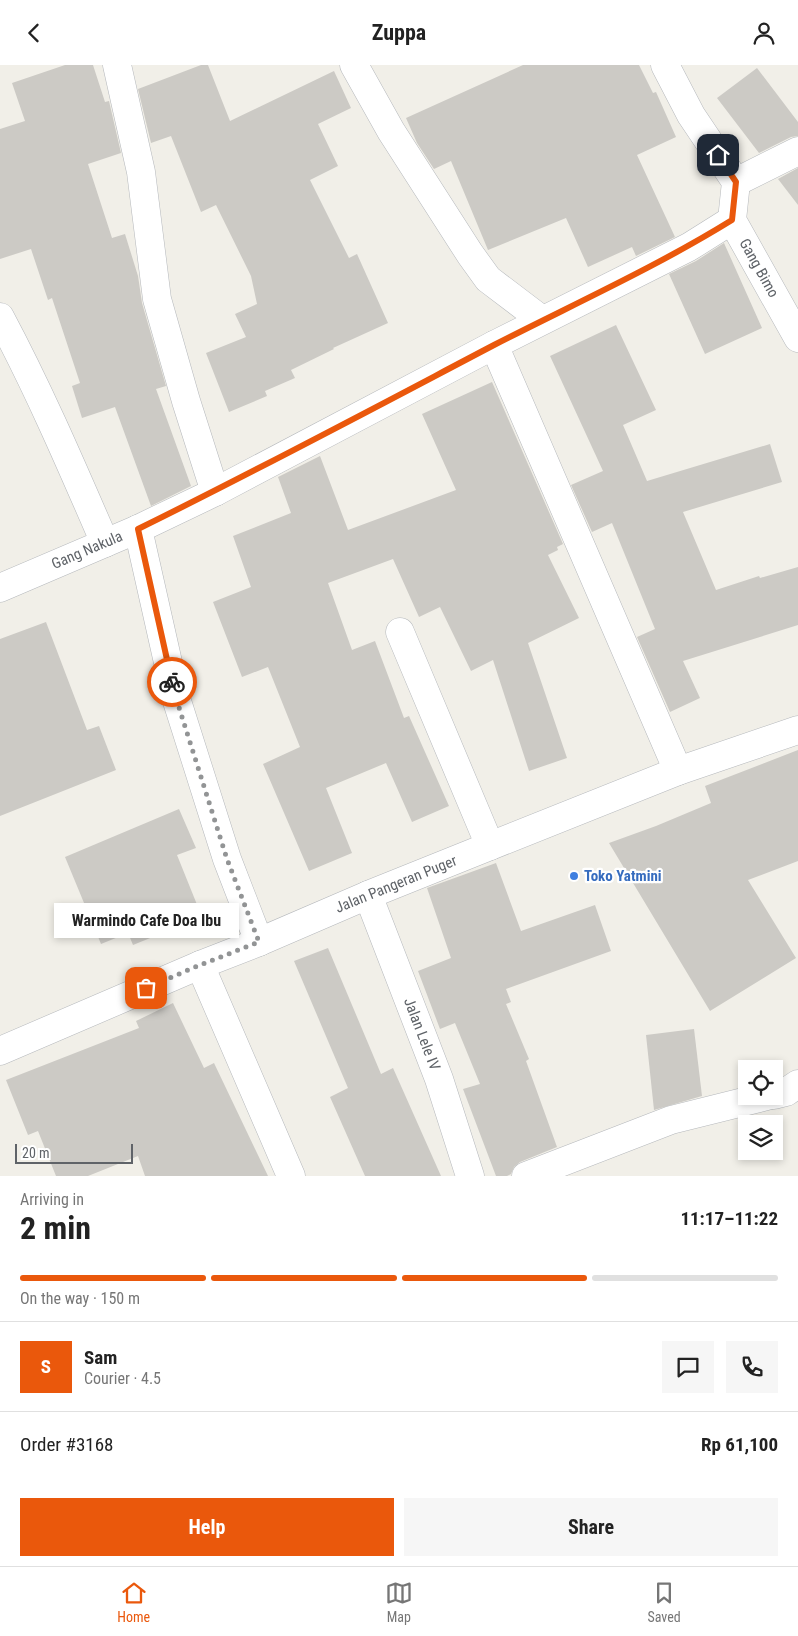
<!DOCTYPE html>
<html lang="en">
<head>
<meta charset="utf-8">
<style>
  body { margin:0; font-family:"Roboto Condensed",sans-serif; background:#f6f6f6; color:#222; height:100vh; display:flex; flex-direction:column; font-size:19px; white-space:nowrap }
  * { box-sizing:border-box; margin:0 }
  p { font-size:16px; color:#767676 }
  .icon { flex:none; width:28px; height:28px; fill:none; stroke:currentColor; stroke-width:2; stroke-linecap:round; stroke-linejoin:round }
  .map { position:relative; height:1111px; overflow:hidden }
  .sheet { display:flex; flex-direction:column; background:#fff; flex:1 }
  .sheet>* { flex:none }
  .tools { position:absolute; left:738px; top:995px; display:grid; gap:10px }
  .tools a { display:grid; place-items:center; width:45px; height:45px; border-radius:0px; background:#fff; box-shadow:0 2px 8px #0003; font-size:25px }
  .scale { position:absolute; left:15px; bottom:12px; width:118px; box-sizing:border-box; padding-left:5px; border:2px solid #5f6368; border-top:0; font-size:14px; line-height:18px; white-space:nowrap; color:#5f6368; -webkit-text-stroke:4px #fff; paint-order:stroke }
  .pin { position:absolute; display:grid; place-items:center; width:42px; height:42px; color:#fff; margin:-21px; border-radius:10px; box-shadow:0 2px 8px #0006 }
  .courier { position:absolute; display:grid; place-items:center; width:50px; height:50px; margin:-25px; border:4px solid #ea580c; border-radius:50%; background:#fff; color:#222; box-shadow:0 1px 6px #0007 }
  .bubble { position:absolute; height:35px; border-radius:0px; background:#fff; box-shadow:0 2px 8px #0003; font-size:16px; font-weight:700; line-height:35px; text-align:center }
  .head em { font-style:normal; font-weight:700 }
  .head div { display:flex; flex-direction:column-reverse }
  .head { display:flex; align-items:center; justify-content:space-between; height:85px; padding:0 20px }
  h1 { font-size:32px; font-weight:700; line-height:38px }
  .bar { display:grid; grid-template-columns:repeat(4,1fr); gap:8px 5px; align-content:center; height:60px; padding:0 20px }
  .bar i { height:6px; border-radius:4px; background:#e0e0e0 }
  .bar .current { background:#ea580c }
  .bar p { grid-column:span 4 }
  .line { display:flex; align-items:center; gap:12px; padding:0 20px; border-top:1px solid #e0e0e0 }
  .line div { flex:1 }
  .round { display:grid; place-items:center; flex:none; width:52px; height:52px; border-radius:0px; background:#f6f6f6 }
  .primary-button { display:flex; gap:10px; margin-top:auto; padding:10px 20px }
  .primary-button a { flex:1; height:58px; border-radius:0px; background:#ea580c; color:#fff; font-size:20px; font-weight:700; line-height:58px; text-align:center }
  .primary-button a+a { background:#f6f6f6; color:#222 }
  header { display:flex; justify-content:space-between; align-items:center; height:65px; padding:0 20px; background:#fff; font-size:22px; font-weight:700 }
  .menu { display:flex; justify-content:space-around; align-items:center; height:70px; border-top:1px solid #e0e0e0; background:#fff; font-size:14px; color:#767676 }
  .menu a { display:grid; justify-items:center; gap:2px }
  .menu .current { color:#ea580c }
  .map>svg:first-child { display:block }
  .building { fill:#cccac5 }
  .lines { fill:none; stroke-linecap:round; stroke-linejoin:round }
  .minor-casing { stroke:#b5b8bc; stroke-width:29 }
  .minor { stroke:#fff; stroke-width:28 }
  .done { stroke:#929495; stroke-width:5; stroke-dasharray:0 9 }
  .route { stroke:#ea580c; stroke-width:6 }
  .shop-dot { fill:#3f7fe0; stroke:#fff; stroke-width:2 }
  .labels { text-anchor:middle; dominant-baseline:central; stroke-width:4.5; stroke-linejoin:round; paint-order:stroke }
  .street-label { font-size:15px; fill:#5f6368; stroke:#fff }
  .shop-label { font-size:15px; font-weight:bold; fill:#366cbe; stroke:#fff; text-anchor:start }
</style>
</head>
<body>
<header><svg class="icon" aria-label="back" viewBox="0 0 24 24"><path d="M15 5l-7 7 7 7"/></svg>Zuppa<svg class="icon" aria-label="person" viewBox="0 0 24 24"><circle cx="12" cy="8" r="4"/><path d="M4 21q1-7 8-7t8 7"/></svg></header>
<div class="map">
<svg width="798" height="1111" viewBox="0 0 798 1111">
  <rect width="100%" height="100%" fill="#f1efe8"/>
  <g class="building">
    <polygon points="65,0 93,0 105,37 109,36 121,88 88,99 112,173 125,169 138,211 142,238 166,321 156,324 191,421 151,441 115,342 82,353 72,321 80,318 52,233 48,235 31,184 0,194 0,64 25,56 12,18"/>
    <polygon points="201,0 208,0 230,56 334,6 351,43 318,59 338,101 310,115 349,193 357,189 388,258 333,283 334,284 291,305 295,313 265,326 267,331 229,347 206,288 246,272 235,249 257,239 251,211 216,140 201,147 171,71 151,78 138,24"/>
    <polygon points="523,0 639,0 653,28 656,27 676,72 637,90 675,172 636,191 632,182 588,202 566,153 488,185 451,96 434,104 417,78 406,53"/>
    <polygon points="757,3 798,57 798,71 791,72 759,88 717,33"/>
    <polygon points="798,103 798,140 778,114"/>
    <polygon points="724,178 762,263 705,289 669,209 696,196"/>
    <polygon points="616,260 656,345 623,360 647,416 770,379 782,417 683,447 716,525 759,511 760,513 798,502 798,560 683,596 700,633 670,647 637,572 655,564 612,458 592,467 571,420 603,406 550,291"/>
    <polygon points="492,317 563,479 557,482 558,485 548,490 579,553 528,578 567,693 529,706 493,595 471,606 440,542 419,552 393,494 328,518 352,585 375,576 404,653 409,651 449,741 412,757 386,698 326,723 352,788 309,806 263,699 300,682 268,602 242,612 213,537 251,522 233,471 291,448 278,412 320,391 348,465 456,425 422,349"/>
    <polygon points="46,557 87,665 99,661 116,705 0,751 0,574"/>
    <polygon points="798,685 798,796 748,815 796,893 710,946 609,778 656,761 711,738 705,721"/>
    <polygon points="179,744 196,783 177,790 202,852 133,880 128,868 101,879 65,792"/>
    <polygon points="496,798 521,866 595,840 611,886 506,924 511,937 506,939 529,994 526,996 557,1082 520,1097 514,1102 511,1109 507,1111 496,1111 463,1024 480,1019 455,958 440,964 418,906 451,893 427,823"/>
    <polygon points="328,883 381,1009 393,1003 441,1111 365,1111 330,1032 348,1023 294,896"/>
    <polygon points="173,938 204,1003 214,998 268,1111 145,1111 138,1091 88,1111 56,1111 38,1066 28,1070 6,1015 139,963 136,956"/>
    <polygon points="694,964 702,1031 654,1045 646,970"/>
  </g>
  <g class="lines">
    <g class="minor-casing">
      <g id="minor">
        <polyline points="117,0 141,107 157,234 186,336 215,427"/>
        <polyline points="354,0 391,66 470,189 488,214 542,255"/>
        <polyline points="665,0 691,50 736,117 732,155 798,273"/>
        <polyline points="736,117 798,86"/>
        <path d="M0 252C39 325 72 402 105 478"/>
        <polyline points="494,280 678,706"/>
        <polyline points="138,464 176,633 227,794 259,877"/>
        <polyline points="0,523 138,464 215,427 494,280 689,182 732,155"/>
        <polyline points="400,567 490,781"/>
        <polyline points="368,830 439,1014 470,1111"/>
        <polyline points="200,900 291,1111"/>
        <polyline points="0,986 200,900 259,877 368,830 490,781 678,706 798,665"/>
        <polyline points="774,1030 786,1027 798,1019"/>
        <polyline points="526,1111 671,1055 767,1031"/>
      </g>
    </g>
    <use href="#minor" class="minor"/>
  </g>
  <g class="lines">
    <polyline class="done" points="146,923 200,900 259,877 227,794 176,633 172,617"/>
    <path class="route" d="M172 617 138 464C258 405 376 342 494 280 574 239 656 202 732 155L736 117 718 90"/>
  </g>
  <circle class="shop-dot" cx="574" cy="811" r="5"/>
  <g class="labels">
    <g class="street-label">
      <text transform="translate(759 203) rotate(61)">Gang Bimo</text>
      <text transform="translate(87 485) rotate(-23)">Gang Nakula</text>
      <text transform="translate(396 819) rotate(-22)">Jalan Pangeran Puger</text>
      <text transform="translate(422 969) rotate(69)">Jalan Lele IV</text>
    </g>
    <g class="shop-label">
      <text x="584" y="811">Toko Yatmini</text>
    </g>
  </g>
</svg>
<div class="tools">
<a><svg class="icon" aria-label="locate" viewBox="0 0 24 24"><circle cx="12" cy="12" r="6"/><path d="M12 2v4M12 18v4M2 12h4M18 12h4"/></svg></a>
<a><svg class="icon" aria-label="layers" viewBox="0 0 24 24"><path d="M12 4l9 5-9 5-9-5zM3 14l9 5 9-5"/></svg></a>
</div>
<div class="scale">20 m</div>
<div class="pin" style="left:146px;top:923px;background:#ea580c"><svg class="icon" aria-label="bag" viewBox="0 0 24 24"><path d="M5 8h14l-1 12H6zM9 8a3 3 0 0 1 6 0"/></svg></div>
<div class="pin" style="left:718px;top:90px;background:#1f2937"><svg class="icon" aria-label="home" viewBox="0 0 24 24"><path d="M3 11l9-7 9 7M6 9v11h12V9"/></svg></div>
<div class="courier" style="left:172px;top:617px"><svg class="icon" aria-label="bike" viewBox="0 0 24 24"><circle cx="6" cy="16" r="4"/><circle cx="18" cy="16" r="4"/><path d="M6 16l4-8h5l3 8M10 8l3 8H6M13 5h3"/></svg></div>
<div class="bubble" style="left:54px;top:838px;width:185px">Warmindo Cafe Doa Ibu</div>
</div>
<section class="sheet">
<div class="head"><div><h1>2 min</h1><p>Arriving in</p></div><em>11:17–11:22</em></div>
<div class="bar"><i class="current"></i><i class="current"></i><i class="current"></i><i></i><p>On the way · 150 m</p></div>
<div class="line" style="height:90px"><b class="round" style="background:#ea580c;color:#fff">S</b><div><b>Sam</b><p>Courier · 4.5</p></div><a class="round"><svg class="icon" aria-label="chat" viewBox="0 0 24 24"><path d="M4 5h16v11H9l-5 4z"/></svg></a><a class="round"><svg class="icon" aria-label="phone" viewBox="0 0 24 24"><path d="M5 4h4l2 5-3 2q2 4 5 5l2-3 5 2v4C11 20 4 13 5 4z"/></svg></a></div>
<div class="line" style="height:65px"><div>Order #3168</div><b>Rp 61,100</b></div>
<div class="primary-button"><a>Help</a><a>Share</a></div>
</section>
<nav class="menu">
<a class="current"><svg class="icon" aria-label="home" viewBox="0 0 24 24"><path d="M3 11l9-7 9 7M6 9v11h12V9"/></svg>Home</a>
<a><svg class="icon" aria-label="map" viewBox="0 0 24 24"><path d="M3 6l6-2 6 2 6-2v14l-6 2-6-2-6 2zM9 4v14M15 6v14"/></svg>Map</a>
<a><svg class="icon" aria-label="saved" viewBox="0 0 24 24"><path d="M7 4h10v16l-5-4-5 4z"/></svg>Saved</a>
</nav>
</body>
</html>
